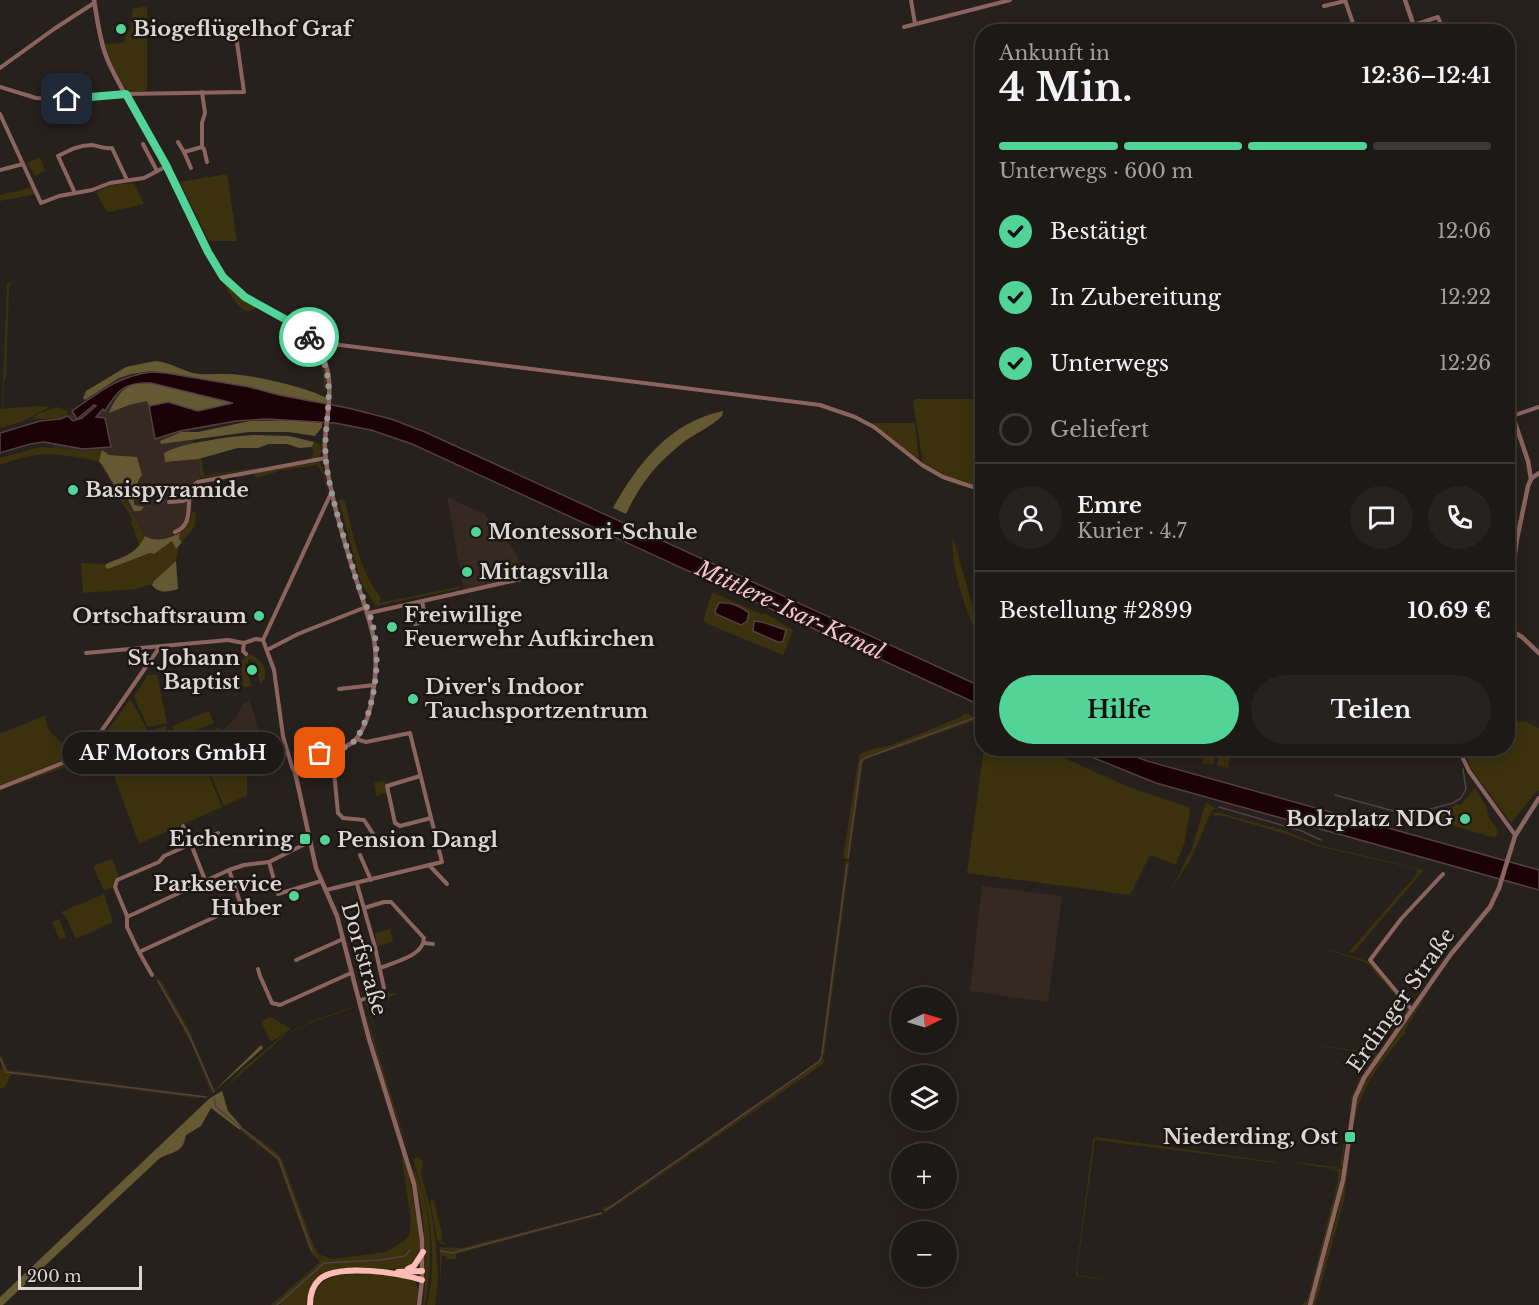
<!DOCTYPE html>
<html lang="de">
<head>
<meta charset="utf-8">
<style>
  body { margin:0; font-family:"Libre Baskerville",serif; background:#25221f; color:#f1f3f6; height:100vh; display:flex; flex-direction:column; font-size:22px; white-space:nowrap }
  * { box-sizing:border-box; margin:0 }
  p { font-size:20px; color:#a0a0a1 }
  .icon { flex:none; width:33px; height:33px; fill:none; stroke:currentColor; stroke-width:2; stroke-linecap:round; stroke-linejoin:round }
  .map { position:relative; flex:1; overflow:hidden }
  .drawer { position:absolute; left:975px; top:24px; width:540px; height:732px; display:flex; flex-direction:column; background:#1d1916; border-radius:24px; box-shadow:0 3px 15px #0003,0 0 0 2px #3b3835 }
  .drawer>* { flex:none }
  .needle { width:39px; rotate:85deg }
  .tools { position:absolute; left:891px; top:987px; display:grid; gap:12px }
  .tools a { display:grid; place-items:center; width:66px; height:66px; border-radius:50%; background:#1d1916; box-shadow:0 3px 15px #0003,0 0 0 2px #3b3835; font-size:30px }
  .scale { position:absolute; left:18px; bottom:15px; width:124px; box-sizing:border-box; padding-left:6px; border:3px solid #dad6d4; border-top:0; font-size:16px; line-height:21px; white-space:nowrap; color:#dad6d4; -webkit-text-stroke:4px #1d1714; paint-order:stroke }
  .pin { position:absolute; display:grid; place-items:center; width:51px; height:51px; color:#fff; margin:-26px; border-radius:12px; box-shadow:0 3px 9px #0006 }
  .courier { position:absolute; display:grid; place-items:center; width:60px; height:60px; margin:-30px; border:4px solid #52d397; border-radius:50%; background:#fff; color:#222; box-shadow:0 2px 8px #0007 }
  .bubble { position:absolute; height:42px; border-radius:21px; background:#1d1916; box-shadow:0 3px 15px #0003,0 0 0 2px #3b3835; font-size:20px; font-weight:700; line-height:42px; text-align:center }
  .summary em { font-style:normal; font-weight:700 }
  .summary div { display:flex; flex-direction:column-reverse }
  .summary { display:flex; align-items:center; justify-content:space-between; height:102px; padding:0 24px }
  h1 { font-size:39px; font-weight:700; line-height:45px }
  .bar { display:grid; grid-template-columns:repeat(4,1fr); gap:9px 6px; align-content:center; height:72px; padding:0 24px }
  .bar i { height:8px; border-radius:4px; background:#3b3835 }
  .bar .current { background:#52d397 }
  .bar p { grid-column:span 4 }
  .line { display:flex; align-items:center; gap:15px; padding:0 24px; border-top:2px solid #3b3835 }
  .line div { flex:1 }
  .round { display:grid; place-items:center; flex:none; width:63px; height:63px; border-radius:32px; background:#25221f }
  ol { padding:0 24px; list-style:none }
  li { display:flex; align-items:center; gap:18px; height:66px }
  li p { margin-inline-start:auto }
  li .icon { padding:6px; border-radius:50%; background:#52d397; color:#111; stroke-width:4 }
  li:last-child { color:#a0a0a1 }
  li i { width:33px; height:33px; border:3px solid #3b3835; border-radius:50% }
  .cta { display:flex; gap:12px; margin-top:auto; padding:12px 24px }
  .cta a { flex:1; height:69px; border-radius:36px; background:#52d397; color:#111; font-size:24px; font-weight:700; line-height:69px; text-align:center }
  .cta a+a { background:#25221f; color:#f1f3f6 }
  .map>svg:first-child { display:block }
  .built { fill:#352922 }
  .green { fill:#3b310d; fill-rule:evenodd }
  .forest { fill:#645933 }
  .water { fill:#1b0007; stroke:#544044; stroke-width:1.5 }
  .lines { fill:none; stroke-linecap:round; stroke-linejoin:round }
  .stream { stroke:#544044; stroke-width:1.5 }
  .minor { stroke:#8c645f; stroke-width:4 }
  .tertiary { stroke:#8c645f; stroke-width:4.5 }
  .trunk { stroke:#fabcb4; stroke-width:6 }
  .done { stroke:#9b9794; stroke-width:6; stroke-dasharray:0 10.8 }
  .route { stroke:#52d397; stroke-width:8 }
  .poi-dot { fill:#52d397; stroke:#1d1714; stroke-width:2 }
  .labels { text-anchor:middle; dominant-baseline:central; stroke-width:5; stroke-linejoin:round; paint-order:stroke }
  .poi-label { font-size:21px; font-weight:bold; fill:#dad6d4; stroke:#1d1714; text-anchor:start }
  .street-label { font-size:21px; fill:#dad6d4; stroke:#1d1714 }
  .water-label { font-size:22px; font-style:italic; fill:#fbc0cc; stroke:#1d1714 }
</style>
</head>
<body>
<div class="map">
<svg width="1539" height="1305" viewBox="0 0 1539 1305">
  <rect width="100%" height="100%" fill="#27211d"/>
  <g class="built">
    <polygon points="151,372 227,383 252,419 190,430 198,459 201,483 194,492 190,520 187,527 176,535 154,540 145,536 98,461 52,454 53,443 60,419 68,416 119,379 132,375"/>
    <polygon points="447,497 484,514 514,550 526,577 464,592"/>
    <polygon points="250,699 262,744 245,751 245,754 229,759 220,732 235,719 243,704"/>
    <polygon points="982,886 1062,896 1048,1002 970,991"/>
  </g>
  <g class="green">
    <path d="M147 6V88L146 91C141 91 135 93 131 92 122 90 108 53 105 44L124 43 126 32 130 30 133 9Z"/>
    <polygon points="40,157 45,171 35,176 27,163"/>
    <polygon points="227,174 237,241 209,241 180,182"/>
    <polygon points="134,183 144,204 110,212 106,211 96,192 112,185"/>
    <polygon points="33,187 36,194 0,201 0,195"/>
    <path d="M208 246C217 263 227 278 242 290 267 310 296 316 318 342L294 322 254 301 236 287 219 269Z"/>
    <polygon points="14,282 9,286 6,378 4,379 3,406 2,407 7,286 8,283"/>
    <path d="M227 285 257 307 256 308 248 312C237 307 231 296 225 286Z"/>
    <path d="M285 322C306 336 323 352 326 378 326 384 327 387 324 392L323 371 314 351Z"/>
    <polygon points="916,399 975,399 982,452 982,488 950,479 923,463 913,402"/>
    <polygon points="37,406 50,407 21,422 0,428 0,409"/>
    <path d="M58 407 67 411V416C55 421 44 417 32 419L39 413Z"/>
    <polygon points="870,423 915,423 919,460"/>
    <path d="M314 442 321 445V454L318 458 201 478 198 459H201L204 476C239 468 276 468 311 458L314 453 312 447Z"/>
    <path d="M40 447 85 451 102 450 101 457 98 461C55 453 42 450 0 465V458Z"/>
    <polygon points="319,462 323,469 328,493 323,474 317,465 283,470 256,478 254,473"/>
    <polygon points="120,493 145,536 140,547 131,522 133,520 117,494"/>
    <path d="M341 499 345 501C353 534 359 570 381 598L379 603 463 586 458 589 376 606 361 583 341 508 339 500Z"/>
    <polygon points="192,512 196,512 195,526 182,542 179,539 180,533 188,524"/>
    <path d="M953 537 971 601 982 628V643C967 617 950 567 953 537Z"/>
    <polygon points="172,541 176,548 179,546 176,561 154,581 152,585 148,585 136,589 83,593 81,563 106,564 105,567 108,569 150,553 154,554"/>
    <polygon points="516,561 520,577 493,583 489,566"/>
    <path d="M712 592 761 614 765 613 791 629 793 631 783 655 703 622ZM743 608 749 613 747 621 720 617 715 611ZM756 621 786 630 783 642H778L753 631 752 627Z"/>
    <path d="M251 654C261 662 266 663 265 678L260 684 255 661 252 662 251 659 248 660V663L245 664 252 686 243 687 241 662 246 656Z"/>
    <polygon points="148,675 157,675 167,723 148,727 135,699 135,695"/>
    <path d="M130 699 147 729 148 738 159 758 78 759C98 746 117 718 130 699Z"/>
    <polygon points="209,711 214,723 177,738 172,726"/>
    <path d="M965 713 979 719 866 759 863 763 849 860 843 858 859 756C868 747 880 749 891 745 915 736 939 726 963 716Z"/>
    <path d="M46 715C43 733 65 744 78 754L0 786V734Z"/>
    <polygon points="1508,721 1527,722 1539,728 1539,791 1534,794 1511,823 1470,767 1464,749 1508,748"/>
    <polygon points="166,726 174,754 161,758 149,736 150,731"/>
    <polygon points="219,727 228,758 242,755 247,772 247,795 224,806 199,747 175,754 173,746 196,736 198,739"/>
    <polygon points="984,748 1044,749 1131,788 1188,807 1190,810 1185,841 1176,865 1150,855 1130,895 967,873"/>
    <polygon points="1208,749 1218,749 1213,765 1202,763"/>
    <polygon points="1221,749 1232,749 1228,768 1217,765"/>
    <polygon points="198,750 222,807 139,844 109,762 161,760"/>
    <polygon points="73,761 85,761 84,763 72,765 0,790"/>
    <polygon points="382,781 385,782 387,793 376,796 374,783"/>
    <polygon points="1475,788 1487,808 1488,816 1498,831 1495,838 1440,822 1442,812 1457,804 1461,805"/>
    <polygon points="1206,802 1215,808 1211,812 1191,859 1171,890 1192,848"/>
    <polygon points="1217,812 1286,831 1319,845 1424,870 1353,953 1349,952 1416,875 1417,869 1317,846 1289,835 1224,816 1212,815"/>
    <polygon points="112,859 119,876 114,880 113,887 104,891 93,866"/>
    <polygon points="846,861 851,863 849,864 824,1056 821,1054"/>
    <polygon points="104,894 113,922 76,939 66,917 61,912"/>
    <polygon points="59,919 66,937 60,940 52,922"/>
    <polygon points="390,929 393,941 377,947 375,933"/>
    <polygon points="1316,946 1368,961 1409,1009 1381,1051 1377,1051 1380,1051 1406,1013 1405,1006 1367,963"/>
    <polygon points="155,977 161,981 189,1030 214,1090 212,1093 191,1043"/>
    <path d="M1433 984 1405 1030 1406 1033 1401 1037C1377 1069 1357 1091 1353 1133L1351 1130 1353 1112 1364 1083Z"/>
    <polygon points="398,993 367,1006 412,1152 365,1002 382,994"/>
    <polygon points="363,1004 407,1147 408,1151 381,1071"/>
    <polygon points="355,1006 409,1176 419,1232 419,1249 415,1262 405,1269 338,1270 310,1288 307,1305 281,1305 280,1302 277,1305 271,1305 320,1262 310,1251 277,1160 240,1130 242,1127 276,1152 282,1159 310,1236 318,1254 332,1259 386,1252 405,1240 409,1235 411,1222 401,1152 355,1007 310,1023 286,1034 222,1091 245,1067 283,1035 310,1022"/>
    <polygon points="269,1017 272,1018 291,1029 271,1042 261,1022"/>
    <path d="M1303 1044 1380 1053C1372 1065 1362 1076 1356 1089 1346 1112 1345 1139 1343 1164L1341 1167C1323 1170 1302 1163 1283 1161L1340 1167 1351 1097 1359 1080 1376 1054Z"/>
    <polygon points="0,1053 8,1070 202,1096 210,1096 196,1098 15,1074 11,1075 5,1087 0,1089 0,1069 2,1069"/>
    <polygon points="820,1056 824,1059 823,1064 605,1213 602,1208 612,1205 791,1080 819,1060"/>
    <polygon points="1352,1135 1344,1200 1319,1292 1315,1305 1312,1305 1338,1212"/>
    <polygon points="1097,1137 1276,1162 1276,1163 1095,1140 1077,1270 1078,1275 1121,1282 1077,1276 1076,1273 1093,1139"/>
    <path d="M418 1157 423 1161 421 1174 431 1210 436 1245 438 1280 435 1305H427C435 1273 433 1235 426 1204 423 1189 417 1174 413 1159Z"/>
    <path d="M413 1167C433 1207 433 1261 425 1305H423C427 1271 426 1238 421 1205 419 1192 414 1180 413 1167Z"/>
    <polygon points="1323,1168 1342,1169 1340,1183 1308,1303 1307,1305 1302,1305 1304,1302 1306,1302 1310,1291 1338,1180 1338,1171"/>
    <polygon points="434,1200 443,1239 440,1240 447,1245 440,1243 437,1239 430,1201"/>
    <polygon points="602,1212 603,1214 456,1254 456,1259 447,1259 446,1256 442,1256 440,1284 440,1247 461,1248"/>
    <path d="M339 1275C353 1274 406 1272 415 1282 420 1288 417 1298 416 1305H313C314 1287 323 1279 339 1275Z"/>
  </g>
  <g class="forest">
    <path d="M155 361C171 362 183 372 199 374 213 375 227 373 241 375 265 378 307 388 327 398L326 404 279 395 249 387 151 371 132 374 119 378 85 400 83 398 86 391 126 367Z"/>
    <path d="M139 382 151 383 235 403 198 412 168 402 149 406 147 401 129 405 109 413C115 398 123 386 139 382Z"/>
    <path d="M723 411 722 416C710 428 693 434 680 445 654 466 640 485 626 514L613 508C638 463 670 422 723 411Z"/>
    <polygon points="250,421 296,420 322,423 322,427 315,436 289,432 249,432 161,444 160,441 181,432 198,432"/>
    <path d="M253 435 289 436 314 442 312 447 299 448 287 444H269L258 448H238L198 459 165 462 164 453C180 443 233 436 253 435Z"/>
    <path d="M102 450 109 455 137 457 142 475C135 485 133 493 134 505L144 507 140 511H134L122 488 126 485 125 482 115 486C109 478 106 469 99 461Z"/>
    <path d="M180 533 179 539 182 542 176 549 172 541 154 554 150 553 108 569 105 567 106 564C124 556 136 555 145 536 156 543 169 538 180 533Z"/>
    <path d="M176 561 178 589C169 592 158 594 152 585L154 581Z"/>
    <polygon points="261,1045 263,1048 212,1093"/>
    <path d="M222 1091 228 1111 242 1127 240 1130 211 1108 201 1126 186 1135C183 1153 174 1151 160 1158L3 1305H0V1297L210 1098Z"/>
  </g>
  <g class="water">
    <path d="M151 372 166 373 249 387 279 395 348 408 391 419 425 432 982 687V706L412 444 371 430 335 423 267 419 236 421 180 431 155 439 149 406 168 402 198 411 233 403 151 383C125 382 118 389 105 411L103 409 96 417 105 418 111 447 83 449 44 442 30 444 0 453V433L40 421 60 419 68 416 73 421 82 418 96 406 94 405 77 419 72 411C100 392 116 377 151 372Z"/>
    <path d="M719 603C730 602 740 606 749 613L747 621 741 625 716 614 715 611Z"/>
    <polygon points="754,621 762,622 786,630 783,642 778,642 753,631"/>
    <polygon points="1072,749 1116,749 1147,761 1539,870 1539,890 1156,783"/>
  </g>
  <g class="lines">
    <g class="stream">
      <polyline points="1335,795 1408,815 1453,803 1461,798 1466,789 1463,769"/>
      <polyline points="1219,807 1302,831 1321,840"/>
      <polyline points="848,858 861,761 865,758 974,718 982,718"/>
      <polyline points="158,981 190,1037 214,1092"/>
      <polyline points="822,1054 847,865"/>
      <polyline points="0,1058 6,1072 206,1097"/>
      <polyline points="215,1099 215,1106 279,1159 312,1251"/>
      <polyline points="606,1210 820,1061 822,1056"/>
      <polyline points="440,1251 452,1253 602,1213"/>
      <polyline points="277,1305 324,1263 380,1260 405,1256 410,1250"/>
    </g>
    <g class="minor">
      <polyline points="911,0 915,24"/>
      <polyline points="1345,0 1356,32"/>
      <polyline points="1324,6 1345,1"/>
      <polyline points="1414,25 1438,17 1444,32"/>
      <polyline points="904,27 1010,0"/>
      <polyline points="0,68 54,29 94,3"/>
      <polyline points="0,87 36,98 52,99 126,94 244,92 235,28"/>
      <polyline points="0,114 23,164 0,170"/>
      <polyline points="178,142 184,152 202,147 202,123 205,113 202,92"/>
      <polyline points="143,144 157,171"/>
      <polyline points="202,147 204,149 207,162"/>
      <polyline points="184,152 191,168"/>
      <polyline points="23,164 41,203 59,196 92,190 110,183 144,178 165,167"/>
      <path d="M75 193 58 156C70 150 79 145 92 145 100 146 102 149 112 148L127 180"/>
      <polyline points="317,347 332,344 820,405 855,417 874,427 922,465 943,477 982,490"/>
      <polyline points="1512,416 1539,407"/>
      <polyline points="169,502 183,501 190,498"/>
      <path d="M175 532C199 523 180 493 198 482L326 458"/>
      <polyline points="369,613 534,576"/>
      <polyline points="415,624 426,621 422,601"/>
      <polyline points="267,650 298,634 366,607"/>
      <polyline points="86,653 228,640 244,643"/>
      <polyline points="246,654 243,651 244,643 256,639 263,640"/>
      <polyline points="339,689 374,685"/>
      <polyline points="1458,748 1469,771 1515,835"/>
      <polyline points="332,751 338,813 343,818 364,820 377,840"/>
      <polyline points="295,772 292,767 283,736 274,670 263,640 332,491"/>
      <polyline points="420,776 387,786 395,823 400,826 431,818"/>
      <polyline points="0,788 75,758 90,747 98,736 159,648"/>
      <polyline points="183,826 191,844 218,833"/>
      <polyline points="360,855 371,880"/>
      <polyline points="269,862 278,894 321,881"/>
      <polyline points="429,865 447,884"/>
      <polyline points="229,870 127,917 127,927 139,952 241,905 229,870 244,865 269,862 309,842"/>
      <polyline points="357,884 375,947 384,988 381,992 359,1001"/>
      <polyline points="326,890 442,862 410,733 366,742 356,739"/>
      <path d="M364 908 384 902H391L424 938C424 956 394 962 380 968"/>
      <polyline points="127,916 115,887 117,880 159,862 164,856 191,844 205,880"/>
      <polyline points="424,943 433,944"/>
      <polyline points="139,952 152,975"/>
      <polyline points="296,960 343,939"/>
      <polyline points="258,969 260,976 272,1003 280,1005 351,973"/>
      <polyline points="1412,1010 1370,960 1401,919 1443,874"/>
    </g>
    <g class="tertiary">
      <path d="M94 0C97 18 99 36 105 53 110 68 118 81 125 94 142 125 160 155 175 186 192 218 204 258 230 285 256 312 296 316 318 348 337 376 327 410 325 441 324 449 326 459 327 468 333 506 345 545 357 582 371 626 381 645 373 692 371 707 366 727 356 739 341 757 301 745 295 772L316 868 337 916 369 1039 414 1184 422 1240V1280L419 1305"/>
      <polyline points="1405,0 1416,32"/>
      <polyline points="1508,402 1528,461 1531,479"/>
      <polyline points="1508,588 1512,576 1517,539 1528,486 1531,479 1539,473"/>
      <polyline points="1508,629 1522,637 1539,653"/>
      <polyline points="1310,1305 1343,1180 1355,1098 1364,1078 1451,954 1490,907 1499,888 1515,836 1539,798"/>
    </g>
    <g class="trunk">
      <polyline points="408,1269 414,1266 423,1252"/>
      <polyline points="398,1272 422,1271"/>
      <path d="M310 1305C310 1295 312 1286 320 1279 340 1263 399 1273 422 1280"/>
    </g>
  </g>
  <g class="lines">
    <path class="done" d="M309 337C345 379 319 421 327 469 333 506 346 543 356 579 361 594 368 608 372 622 380 653 377 687 367 717 363 726 359 738 351 744 342 750 330 751 320 753"/>
    <polyline class="route" points="67,99 126,94 166,165 208,252 223,277 245,297 292,323 309,337"/>
  </g>
  <g class="poi-dot">
    <circle cx="121" cy="29" r="6"/>
    <circle cx="73" cy="490" r="6"/>
    <circle cx="476" cy="532" r="6"/>
    <circle cx="467" cy="572" r="6"/>
    <circle cx="259" cy="616" r="6"/>
    <circle cx="392" cy="627" r="6"/>
    <circle cx="252" cy="670" r="6"/>
    <circle cx="413" cy="699" r="6"/>
    <circle cx="1465" cy="819" r="6"/>
    <rect x="299" y="833" width="12" height="12" rx="3"/>
    <circle cx="325" cy="840" r="6"/>
    <circle cx="294" cy="896" r="6"/>
    <rect x="1344" y="1131" width="12" height="12" rx="3"/>
  </g>
  <g class="labels">
    <g class="poi-label">
      <text x="133" y="29">Biogeflügelhof Graf</text>
      <text x="85" y="490">Basispyramide</text>
      <text x="488" y="532">Montessori-Schule</text>
      <text x="479" y="572">Mittagsvilla</text>
      <text x="404" y="615">Freiwillige<tspan x="404" dy="24">Feuerwehr Aufkirchen</tspan></text>
      <text x="247" y="616" text-anchor="end">Ortschaftsraum</text>
      <text x="240" y="658" text-anchor="end">St. Johann<tspan x="240" dy="24">Baptist</tspan></text>
      <text x="425" y="687">Diver's Indoor<tspan x="425" dy="24">Tauchsportzentrum</tspan></text>
      <text x="1453" y="819" text-anchor="end">Bolzplatz NDG</text>
      <text x="293" y="839" text-anchor="end">Eichenring</text>
      <text x="337" y="840">Pension Dangl</text>
      <text x="282" y="884" text-anchor="end">Parkservice<tspan x="282" dy="24">Huber</tspan></text>
      <text x="1338" y="1137" text-anchor="end">Niederding, Ost</text>
    </g>
    <g class="street-label">
      <text transform="translate(364 959) rotate(74)">Dorfstraße</text>
      <text transform="translate(1401 1000) rotate(-55)">Erdinger Straße</text>
    </g>
    <g class="water-label">
      <text transform="translate(790 610) rotate(25)">Mittlere-Isar-Kanal</text>
    </g>
  </g>
</svg>
<div class="tools">
<a><svg class="needle" viewBox="-14 -14 28 28"><path d="M0-13l5 13h-10z" fill="#e53935"/><path d="M0 13l5-13h-10z" fill="#a0a0a1"/></svg></a>
<a><svg class="icon" aria-label="layers" viewBox="0 0 24 24"><path d="M12 4l9 5-9 5-9-5zM3 14l9 5 9-5"/></svg></a>
<a>+</a>
<a>−</a>
</div>
<div class="scale">200 m</div>
<div class="pin" style="left:320px;top:753px;background:#ea580c"><svg class="icon" aria-label="bag" viewBox="0 0 24 24"><path d="M5 8h14l-1 12H6zM9 8a3 3 0 0 1 6 0"/></svg></div>
<div class="pin" style="left:67px;top:99px;background:#1f2937"><svg class="icon" aria-label="home" viewBox="0 0 24 24"><path d="M3 11l9-7 9 7M6 9v11h12V9"/></svg></div>
<div class="courier" style="left:309px;top:337px"><svg class="icon" aria-label="bike" viewBox="0 0 24 24"><circle cx="6" cy="16" r="4"/><circle cx="18" cy="16" r="4"/><path d="M6 16l4-8h5l3 8M10 8l3 8H6M13 5h3"/></svg></div>
<div class="bubble" style="left:62px;top:732px;width:222px">AF Motors GmbH</div>
<section class="drawer">
<div class="summary"><div><h1>4 Min.</h1><p>Ankunft in</p></div><em>12:36–12:41</em></div>
<div class="bar"><i class="current"></i><i class="current"></i><i class="current"></i><i></i><p>Unterwegs · 600 m</p></div>
<ol>
<li><svg class="icon" aria-label="check" viewBox="0 0 24 24"><path d="M5 12l5 5 9-10"/></svg>Bestätigt<p>12:06</p></li>
<li><svg class="icon" aria-label="check" viewBox="0 0 24 24"><path d="M5 12l5 5 9-10"/></svg>In Zubereitung<p>12:22</p></li>
<li><svg class="icon" aria-label="check" viewBox="0 0 24 24"><path d="M5 12l5 5 9-10"/></svg>Unterwegs<p>12:26</p></li>
<li><i></i>Geliefert</li>
</ol>
<div class="line" style="height:108px"><a class="round"><svg class="icon" aria-label="person" viewBox="0 0 24 24"><circle cx="12" cy="8" r="4"/><path d="M4 21q1-7 8-7t8 7"/></svg></a><div><b>Emre</b><p>Kurier · 4.7</p></div><a class="round"><svg class="icon" aria-label="chat" viewBox="0 0 24 24"><path d="M4 5h16v11H9l-5 4z"/></svg></a><a class="round"><svg class="icon" aria-label="phone" viewBox="0 0 24 24"><path d="M5 4h4l2 5-3 2q2 4 5 5l2-3 5 2v4C11 20 4 13 5 4z"/></svg></a></div>
<div class="line" style="height:78px"><div>Bestellung #2899</div><b>10.69 €</b></div>
<div class="cta"><a>Hilfe</a><a>Teilen</a></div>
</section>
</div>
</body>
</html>
